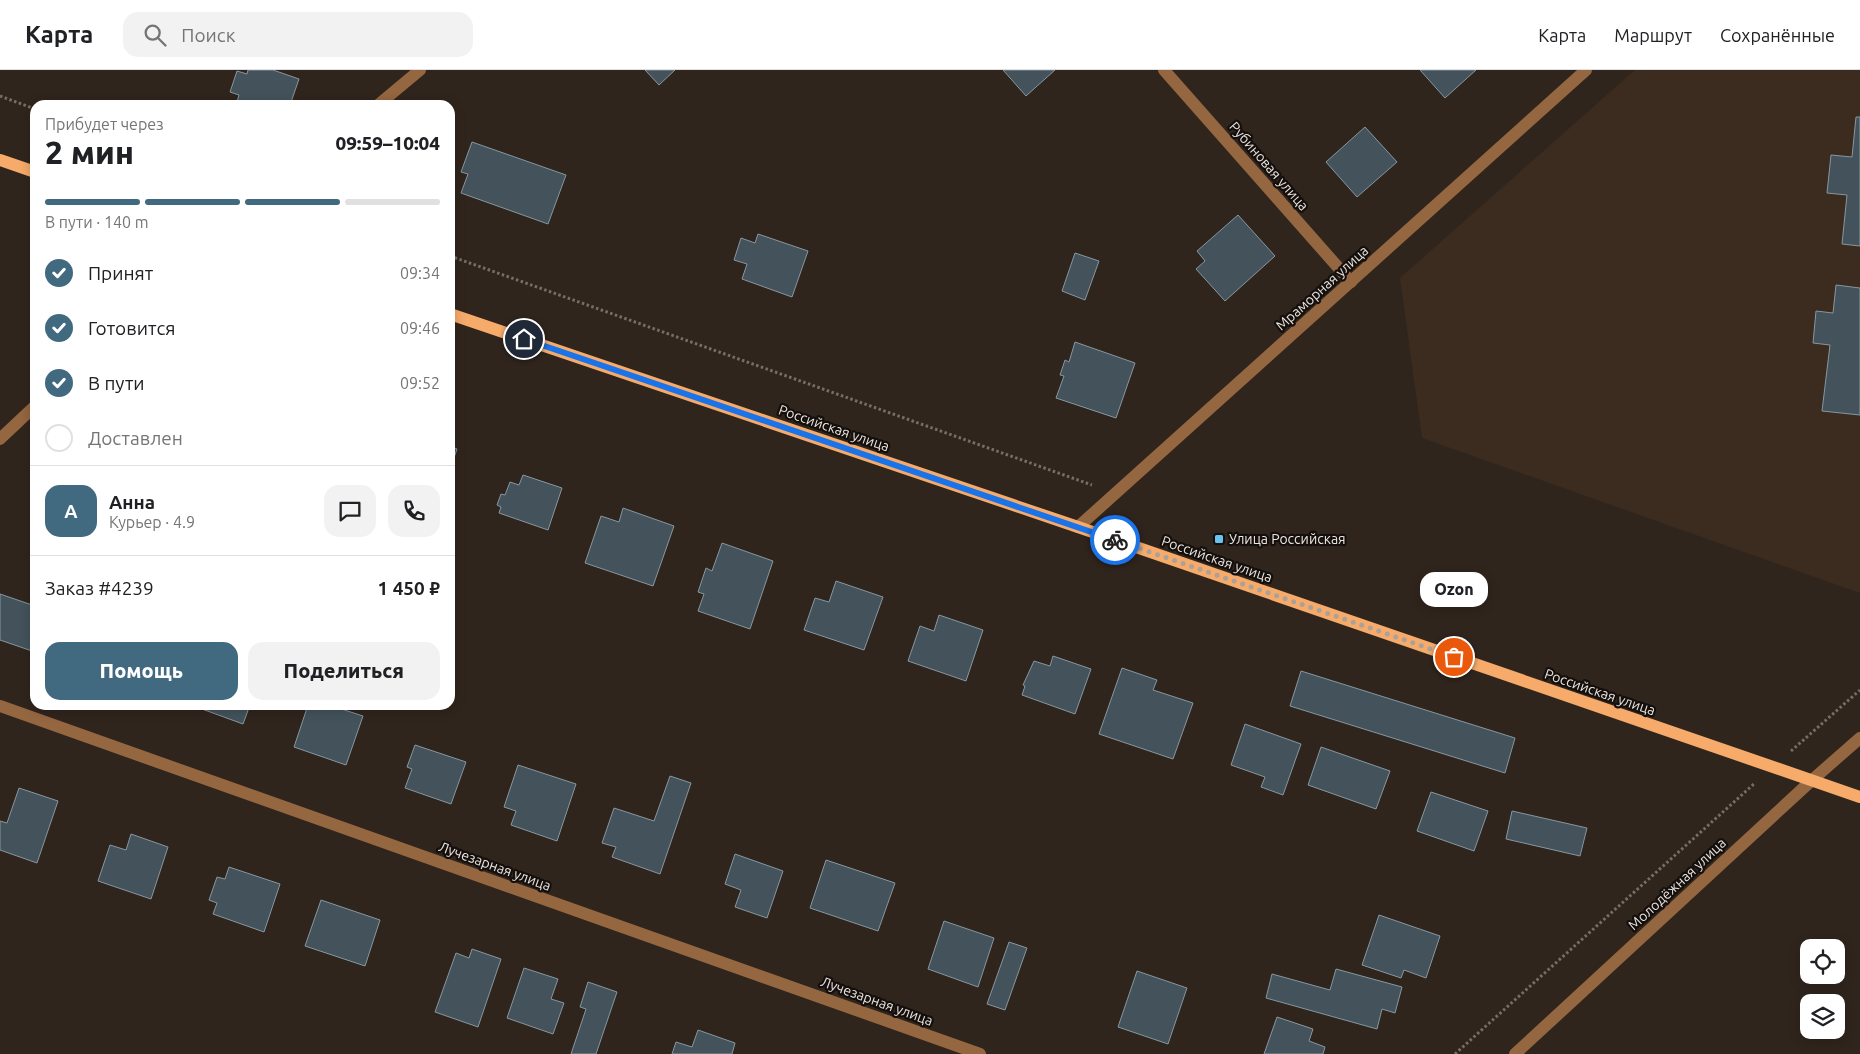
<!DOCTYPE html>
<html lang="ru">
<head>
<meta charset="utf-8">
<style>
  body { margin:0; font-family:Ubuntu,sans-serif; background:#f2f2f2; color:#202124; height:100vh; display:flex; flex-direction:column; font-size:19px; white-space:nowrap }
  * { box-sizing:border-box; margin:0 }
  p { font-size:16px; color:#757577 }
  .icon { flex:none; width:28px; height:28px; fill:none; stroke:currentColor; stroke-width:2; stroke-linecap:round; stroke-linejoin:round }
  .map { position:relative; flex:1; overflow:hidden }
  .sheet { position:absolute; left:30px; top:30px; width:425px; height:610px; display:flex; flex-direction:column; background:#fff; border-radius:15px; box-shadow:0 2px 12px #0003 }
  .sheet>* { flex:none }
  .buttons { position:absolute; left:1800px; top:869px; display:grid; gap:10px }
  .buttons a { display:grid; place-items:center; width:45px; height:45px; border-radius:10px; background:#fff; box-shadow:0 2px 12px #0003; font-size:25px }
  .pin { position:absolute; display:grid; place-items:center; width:42px; height:42px; color:#fff; margin:-21px; border:2px solid #fff; border-radius:50%; box-shadow:0 1px 5px #0007 }
  .courier { position:absolute; display:grid; place-items:center; width:50px; height:50px; margin:-25px; border:4px solid #1a73e8; border-radius:50%; background:#fff; color:#222; box-shadow:0 1px 6px #0007 }
  .bubble { position:absolute; height:35px; border-radius:15px; background:#fff; box-shadow:0 2px 12px #0003; font-size:16px; font-weight:800; line-height:35px; text-align:center }
  .overview em { font-style:normal; font-weight:800 }
  .overview div { display:flex; flex-direction:column-reverse }
  .overview { display:flex; align-items:center; justify-content:space-between; height:85px; padding:0 15px }
  h1 { font-size:32px; font-weight:800; line-height:38px }
  .bar { display:grid; grid-template-columns:repeat(4,1fr); gap:8px 5px; align-content:center; height:60px; padding:0 15px }
  .bar i { height:6px; border-radius:4px; background:#e0e0e0 }
  .bar .selected { background:#416a80 }
  .bar p { grid-column:span 4 }
  .line { display:flex; align-items:center; gap:12px; padding:0 15px; border-top:1px solid #e0e0e0 }
  .line div { flex:1 }
  .round { display:grid; place-items:center; flex:none; width:52px; height:52px; border-radius:15px; background:#f2f2f2 }
  ol { padding:0 15px; list-style:none }
  li { display:flex; align-items:center; gap:15px; height:55px }
  li p { margin-inline-start:auto }
  li .icon { padding:5px; border-radius:50%; background:#416a80; color:#fff; stroke-width:4 }
  li:last-child { color:#757577 }
  li i { width:28px; height:28px; border:2px solid #e0e0e0; border-radius:50% }
  .primary-button { display:flex; gap:10px; margin-top:auto; padding:10px 15px }
  .primary-button a { flex:1; height:58px; border-radius:15px; background:#416a80; color:#fff; font-size:20px; font-weight:800; line-height:58px; text-align:center }
  .primary-button a+a { background:#f2f2f2; color:#202124 }
  header { display:flex; align-items:center; gap:30px; box-sizing:border-box; height:70px; padding:0 25px; background:#fff; border-bottom:1px solid #e0e0e0 }
  header strong { font-size:24px }
  nav { display:flex; gap:28px; margin-inline-start:auto; font-size:18px }
  .search { width:350px; height:45px; background:#f2f2f2; display:flex; align-items:center; gap:12px; box-sizing:border-box; padding:0 18px; border-radius:15px; color:#757577; font-size:19px }
  .map>svg:first-child { display:block }
  .built { fill:#3c2c1f }
  .building { fill:#44535b; stroke:#8797a0 }
  .lines { fill:none; stroke-linecap:round; stroke-linejoin:round }
  .path { stroke:#786e67; stroke-width:3; stroke-dasharray:2.5 2.5; stroke-linecap:butt }
  .minor { stroke:#956741; stroke-width:12 }
  .major { stroke:#f7ab6a; stroke-width:12 }
  .done { stroke:#aaa19a; stroke-width:5; stroke-dasharray:0 9 }
  .route { stroke:#1a73e8; stroke-width:6 }
  .poi-dot { fill:#69c3f1; stroke:#140f0c; stroke-width:2 }
  .labels { text-anchor:middle; dominant-baseline:central; stroke-width:4.5; stroke-linejoin:round; paint-order:stroke }
  .street-label { font-size:14px; fill:#ebe4de; stroke:#140f0c }
  .poi-label { font-size:14px; fill:#ebe4de; stroke:#140f0c; text-anchor:start }
</style>
</head>
<body>
<header>
<strong>Карта</strong>
<div class="search"><svg class="icon" aria-label="search" viewBox="0 0 24 24"><circle cx="10" cy="10" r="6"/><path d="M15 15l6 6"/></svg>Поиск</div>
<nav><a>Карта</a><a>Маршрут</a><a>Сохранённые</a></nav>
</header>
<div class="map">
<svg width="1860" height="984" viewBox="0 0 1860 984">
  <rect width="100%" height="100%" fill="#30251d"/>
  <polygon class="built" points="1635,0 1860,0 1860,523 1422,368 1400,208"/>
  <g class="building">
    <polygon points="248,0 273,0 299,9 290,35 236,35 239,25 230,22 237,1 247,4"/>
    <polygon points="645,0 675,0 659,15"/>
    <polygon points="1003,0 1055,0 1026,26"/>
    <polygon points="1420,0 1476,0 1445,28"/>
    <polygon points="1856,47 1860,47 1860,176 1842,174 1847,125 1827,123 1831,85 1852,87"/>
    <polygon points="1365,57 1397,92 1357,127 1326,92"/>
    <polygon points="472,72 566,105 548,154 461,123 468,104 461,102"/>
    <polygon points="1238,145 1275,186 1225,231 1196,199 1205,191 1197,181"/>
    <polygon points="758,164 808,181 792,227 742,209 747,194 734,190 741,168 755,173"/>
    <polygon points="1075,183 1099,191 1085,230 1062,221"/>
    <polygon points="1836,215 1860,218 1860,345 1822,341 1830,275 1813,273 1816,241 1833,243"/>
    <polygon points="1075,272 1135,293 1116,348 1056,328 1064,306 1060,305 1065,290 1069,292"/>
    <polygon points="450,376 457,379 450,399"/>
    <polygon points="523,405 562,418 548,460 499,443 501,437 497,435 501,424 505,425 510,412 519,415"/>
    <polygon points="623,438 674,456 653,516 585,493 601,446 619,452"/>
    <polygon points="722,473 773,491 750,559 698,541 704,524 698,522 706,498 712,501"/>
    <polygon points="836,511 883,527 864,580 804,560 815,528 829,532"/>
    <polygon points="0,524 35,536 35,582 0,570"/>
    <polygon points="939,545 983,560 966,611 908,591 920,556 934,561"/>
    <polygon points="1053,586 1091,599 1075,644 1022,625 1025,616 1023,615 1034,591 1050,596"/>
    <polygon points="1122,598 1157,610 1153,620 1193,633 1173,689 1099,664"/>
    <polygon points="1301,601 1515,668 1505,703 1290,636"/>
    <polygon points="191,635 250,635 243,654"/>
    <polygon points="308,635 329,635 363,646 346,695 294,677"/>
    <polygon points="1245,654 1301,674 1283,725 1261,717 1265,707 1231,695"/>
    <polygon points="415,675 466,692 451,734 405,718 412,699 407,697"/>
    <polygon points="1321,677 1390,701 1376,739 1308,715"/>
    <polygon points="518,695 576,714 557,771 511,755 516,741 504,737"/>
    <polygon points="670,706 691,713 660,804 612,787 616,777 602,773 614,738 654,751"/>
    <polygon points="19,718 58,731 37,793 0,780 0,751 7,753"/>
    <polygon points="1431,722 1488,741 1474,781 1417,761"/>
    <polygon points="1512,741 1587,758 1580,786 1506,769"/>
    <polygon points="131,764 168,777 151,829 98,811 110,775 126,780"/>
    <polygon points="735,784 783,801 767,848 735,837 741,820 725,814"/>
    <polygon points="826,790 895,813 878,861 810,838"/>
    <polygon points="229,797 280,814 264,862 213,844 217,833 209,830 217,807 225,809"/>
    <polygon points="321,830 380,850 365,896 305,876"/>
    <polygon points="1379,845 1440,866 1426,908 1404,900 1401,908 1362,895"/>
    <polygon points="944,851 994,868 978,917 928,899"/>
    <polygon points="1009,872 1027,878 1005,940 987,934"/>
    <polygon points="472,879 501,889 478,957 435,942 456,883 469,888"/>
    <polygon points="524,898 558,909 551,929 564,933 553,964 507,948"/>
    <polygon points="1336,899 1402,917 1395,943 1382,939 1377,959 1266,928 1272,904 1330,920"/>
    <polygon points="1137,901 1187,918 1168,974 1118,957"/>
    <polygon points="588,912 617,922 596,984 571,984 586,939 580,937"/>
    <polygon points="1277,947 1313,959 1309,971 1325,977 1323,984 1264,984"/>
    <polygon points="698,960 735,973 732,984 672,984 676,972 692,977"/>
  </g>
  <g class="lines">
    <g class="path">
      <polyline points="0,26 35,39"/>
      <polyline points="450,186 1092,415"/>
      <polyline points="1791,681 1860,620"/>
      <polyline points="1455,984 1755,713"/>
    </g>
    <g class="minor">
      <polyline points="1164,0 1351,212"/>
      <polyline points="378,35 420,0"/>
      <polyline points="0,369 35,336"/>
      <polyline points="1078,457 1586,0"/>
      <polyline points="0,636 980,984"/>
      <polyline points="1515,984 1811,711 1860,668"/>
    </g>
    <g class="major">
      <polyline points="0,90 35,102"/>
      <polyline points="450,244 1078,457 1860,727"/>
    </g>
  </g>
  <g class="lines">
    <polyline class="done" points="1115,470 1454,587"/>
    <polyline class="route" points="524,269 1115,470"/>
  </g>
  <rect class="poi-dot" x="1214" y="464" width="10" height="10" rx="2.5"/>
  <g class="labels">
    <g class="street-label">
      <text transform="translate(1269 96) rotate(49)">Рубиновая улица</text>
      <text transform="translate(1322 218) rotate(-42)">Мраморная улица</text>
      <text transform="translate(834 358) rotate(19)">Российская улица</text>
      <text transform="translate(1217 489) rotate(19)">Российская улица</text>
      <text transform="translate(1600 622) rotate(19)">Российская улица</text>
      <text transform="translate(495 796) rotate(20)">Лучезарная улица</text>
      <text transform="translate(1677 814) rotate(-43)">Молодёжная улица</text>
      <text transform="translate(877 931) rotate(20)">Лучезарная улица</text>
    </g>
    <g class="poi-label">
      <text x="1229" y="469">Улица Российская</text>
    </g>
  </g>
</svg>
<div class="buttons">
<a><svg class="icon" aria-label="locate" viewBox="0 0 24 24"><circle cx="12" cy="12" r="6"/><path d="M12 2v4M12 18v4M2 12h4M18 12h4"/></svg></a>
<a><svg class="icon" aria-label="layers" viewBox="0 0 24 24"><path d="M12 4l9 5-9 5-9-5zM3 14l9 5 9-5"/></svg></a>
</div>
<div class="pin" style="left:1454px;top:587px;background:#ea580c"><svg class="icon" aria-label="bag" viewBox="0 0 24 24"><path d="M5 8h14l-1 12H6zM9 8a3 3 0 0 1 6 0"/></svg></div>
<div class="pin" style="left:524px;top:269px;background:#1f2937"><svg class="icon" aria-label="home" viewBox="0 0 24 24"><path d="M3 11l9-7 9 7M6 9v11h12V9"/></svg></div>
<div class="courier" style="left:1115px;top:470px"><svg class="icon" aria-label="bike" viewBox="0 0 24 24"><circle cx="6" cy="16" r="4"/><circle cx="18" cy="16" r="4"/><path d="M6 16l4-8h5l3 8M10 8l3 8H6M13 5h3"/></svg></div>
<div class="bubble" style="left:1420px;top:502px;width:68px">Ozon</div>
<section class="sheet">
<div class="overview"><div><h1>2 мин</h1><p>Прибудет через</p></div><em>09:59–10:04</em></div>
<div class="bar"><i class="selected"></i><i class="selected"></i><i class="selected"></i><i></i><p>В пути · 140 m</p></div>
<ol>
<li><svg class="icon" aria-label="check" viewBox="0 0 24 24"><path d="M5 12l5 5 9-10"/></svg>Принят<p>09:34</p></li>
<li><svg class="icon" aria-label="check" viewBox="0 0 24 24"><path d="M5 12l5 5 9-10"/></svg>Готовится<p>09:46</p></li>
<li><svg class="icon" aria-label="check" viewBox="0 0 24 24"><path d="M5 12l5 5 9-10"/></svg>В пути<p>09:52</p></li>
<li><i></i>Доставлен</li>
</ol>
<div class="line" style="height:90px"><b class="round" style="background:#416a80;color:#fff">А</b><div><b>Анна</b><p>Курьер · 4.9</p></div><a class="round"><svg class="icon" aria-label="chat" viewBox="0 0 24 24"><path d="M4 5h16v11H9l-5 4z"/></svg></a><a class="round"><svg class="icon" aria-label="phone" viewBox="0 0 24 24"><path d="M5 4h4l2 5-3 2q2 4 5 5l2-3 5 2v4C11 20 4 13 5 4z"/></svg></a></div>
<div class="line" style="height:65px"><div>Заказ #4239</div><b>1 450 ₽</b></div>
<div class="primary-button"><a>Помощь</a><a>Поделиться</a></div>
</section>
</div>
</body>
</html>
